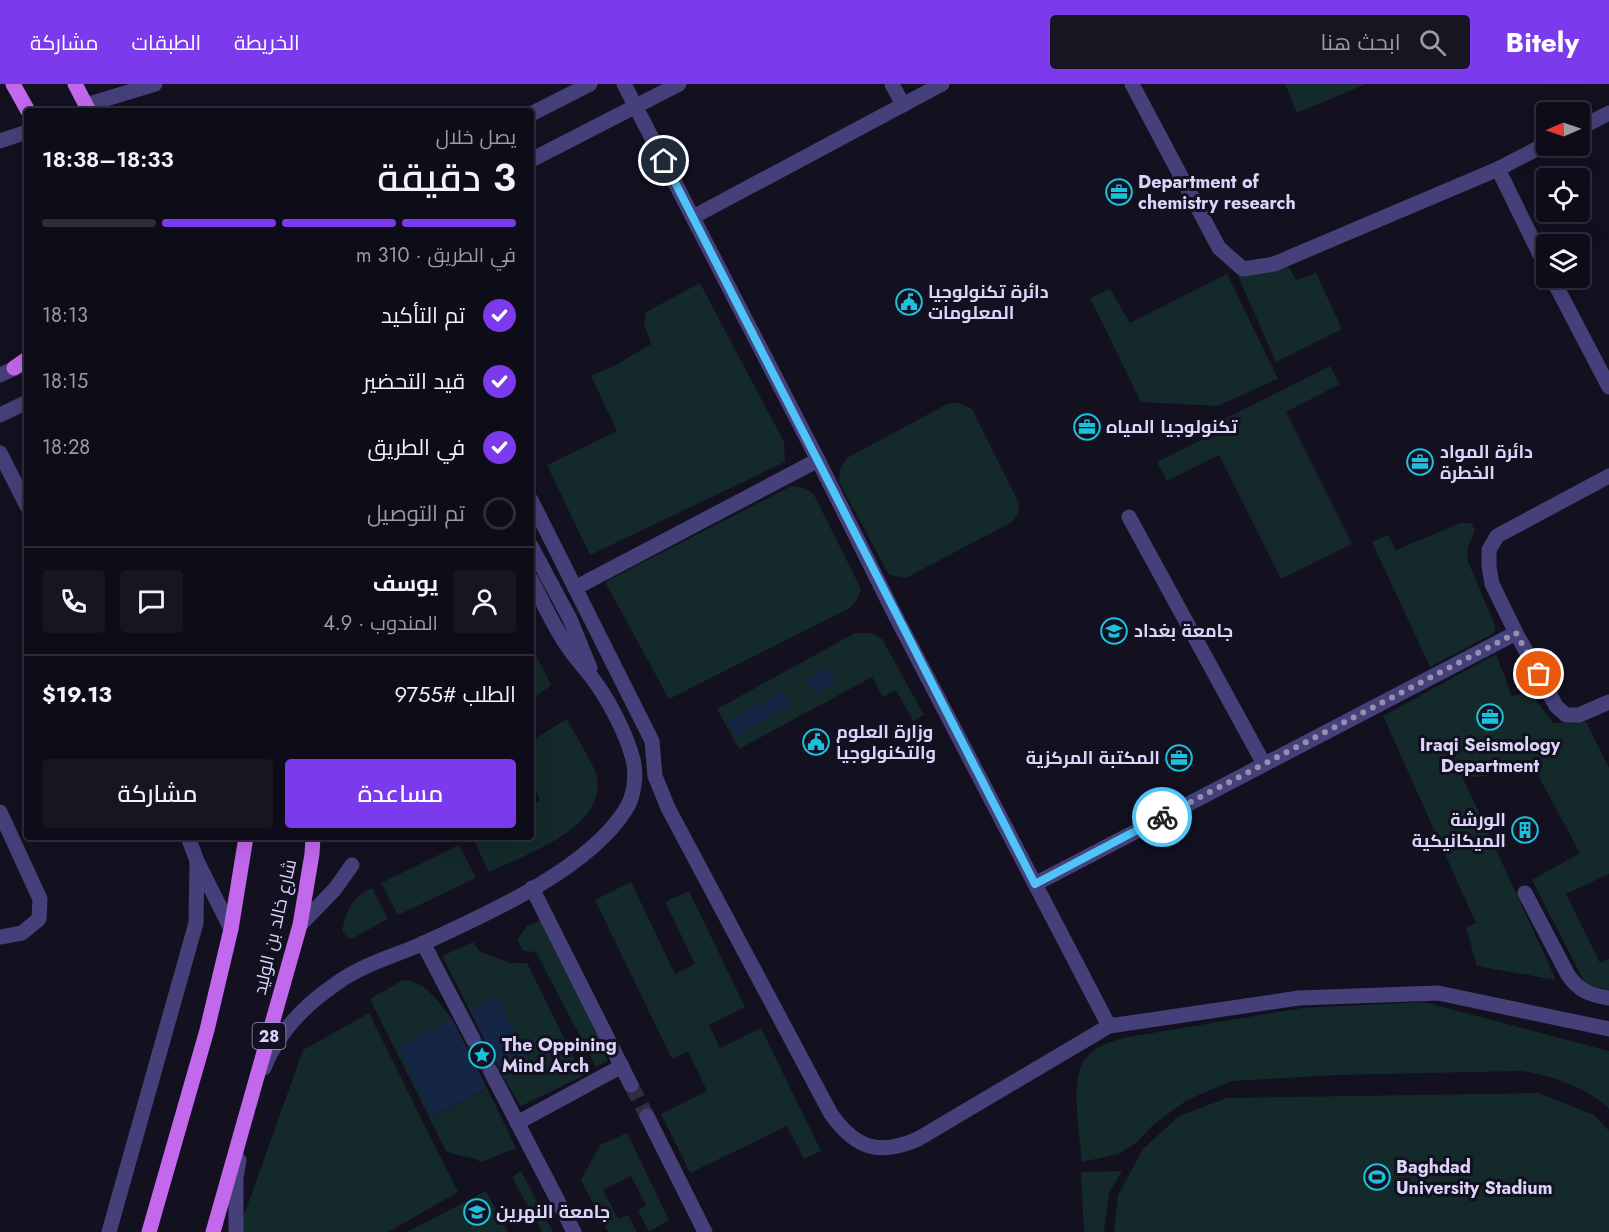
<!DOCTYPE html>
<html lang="ar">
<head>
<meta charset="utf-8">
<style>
  body { margin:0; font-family:Jost,Cairo,sans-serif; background:#171521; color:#f1f3f6; direction:rtl; height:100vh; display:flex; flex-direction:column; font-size:22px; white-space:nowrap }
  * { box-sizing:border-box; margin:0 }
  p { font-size:20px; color:#9b9ba2 }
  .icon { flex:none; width:33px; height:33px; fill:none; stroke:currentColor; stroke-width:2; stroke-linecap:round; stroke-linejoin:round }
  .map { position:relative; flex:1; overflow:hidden; direction:ltr }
  .sheet { position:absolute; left:24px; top:24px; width:510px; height:732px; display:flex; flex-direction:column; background:#0e0c18; border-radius:6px; box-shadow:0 6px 24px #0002,0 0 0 2px #2e2c37; direction:rtl }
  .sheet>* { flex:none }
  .needle { width:39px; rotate:268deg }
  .tools { position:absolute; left:1536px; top:18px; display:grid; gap:12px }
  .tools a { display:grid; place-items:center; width:54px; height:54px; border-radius:6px; background:#0e0c18; box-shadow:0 6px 24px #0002,0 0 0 2px #2e2c37; font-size:30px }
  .pin { position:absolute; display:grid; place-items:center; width:51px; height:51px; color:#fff; margin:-26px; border:3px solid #fff; border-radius:50%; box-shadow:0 2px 6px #0007 }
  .courier { position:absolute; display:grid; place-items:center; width:60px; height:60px; margin:-30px; border:4px solid #4fc3f7; border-radius:50%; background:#fff; color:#222; box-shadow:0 2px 8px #0007 }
  .headline em { font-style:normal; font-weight:600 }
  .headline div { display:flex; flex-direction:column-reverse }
  .headline { display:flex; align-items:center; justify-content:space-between; height:102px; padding:0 18px }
  h1 { font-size:39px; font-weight:600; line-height:45px }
  .bar { display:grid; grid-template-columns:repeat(4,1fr); gap:9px 6px; align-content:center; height:72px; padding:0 18px }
  .bar i { height:8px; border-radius:4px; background:#2e2c37 }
  .bar .active { background:#7c3aed }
  .bar p { grid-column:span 4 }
  .line { display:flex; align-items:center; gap:15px; padding:0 18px; border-top:2px solid #2e2c37 }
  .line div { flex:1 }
  .round { display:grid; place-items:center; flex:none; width:63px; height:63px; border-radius:6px; background:#171521 }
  ol { padding:0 18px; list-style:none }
  li { display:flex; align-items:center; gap:18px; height:66px }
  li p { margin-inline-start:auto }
  li .icon { padding:6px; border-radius:50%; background:#7c3aed; color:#fff; stroke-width:4 }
  li:last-child { color:#9b9ba2 }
  li i { width:33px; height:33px; border:3px solid #2e2c37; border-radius:50% }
  .primary-button { display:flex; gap:12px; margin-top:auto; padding:12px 18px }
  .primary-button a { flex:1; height:69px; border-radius:6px; background:#7c3aed; color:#fff; font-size:24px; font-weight:600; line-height:69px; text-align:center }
  .primary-button a+a { background:#171521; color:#f1f3f6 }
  header { display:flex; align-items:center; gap:36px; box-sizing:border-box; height:84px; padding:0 30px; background:#7c3aed; color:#fff }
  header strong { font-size:28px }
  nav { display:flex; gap:33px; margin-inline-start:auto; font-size:21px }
  .search { width:420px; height:54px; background:#171521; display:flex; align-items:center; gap:15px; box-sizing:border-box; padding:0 21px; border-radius:6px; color:#9b9ba2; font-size:22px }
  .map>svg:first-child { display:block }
  .green { fill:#142929 }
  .water { fill:#152644 }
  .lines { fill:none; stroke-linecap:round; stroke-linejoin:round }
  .minor-tunnel { stroke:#312d41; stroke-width:15; stroke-dasharray:15 8; stroke-linecap:butt }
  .minor { stroke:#454079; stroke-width:15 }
  .major { stroke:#c168ec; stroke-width:15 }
  .done { stroke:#948fae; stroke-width:6; stroke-dasharray:0 10.8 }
  .route { stroke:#4fc3f7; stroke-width:8 }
  .labels { text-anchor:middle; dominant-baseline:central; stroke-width:6; stroke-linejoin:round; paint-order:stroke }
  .shield { fill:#131020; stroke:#9e99b9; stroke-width:1.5 }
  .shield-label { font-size:16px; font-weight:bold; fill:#dad4fa }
  .poi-label { font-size:18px; font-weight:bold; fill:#dad4fa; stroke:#131020; text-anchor:start }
  .street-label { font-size:18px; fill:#dad4fa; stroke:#131020 }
</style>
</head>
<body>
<header>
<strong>Bitely</strong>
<div class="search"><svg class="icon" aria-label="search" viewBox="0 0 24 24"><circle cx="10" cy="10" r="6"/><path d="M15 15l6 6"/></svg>ابحث هنا</div>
<nav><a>الخريطة</a><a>الطبقات</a><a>مشاركة</a></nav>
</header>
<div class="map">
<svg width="1609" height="1148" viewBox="0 0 1609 1148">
  <rect width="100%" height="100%" fill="#131020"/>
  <g class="green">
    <polygon points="1285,0 1366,0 1297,29"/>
    <polygon points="1288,182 1296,196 1316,189 1342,245 1276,278 1238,192"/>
    <polygon points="1227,190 1278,295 1217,322 1141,318 1090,214 1110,205 1130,239"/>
    <polygon points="700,199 784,358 785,378 590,471 547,381 617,347 591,292 616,281 651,260 644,240 646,228"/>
    <polygon points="1330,282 1340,300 1286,328 1352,460 1281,495 1219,371 1167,397 1157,378 1223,345 1220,337"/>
    <polygon points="949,319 960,319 972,325 1019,419 1018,429 1012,438 906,494 889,491 839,398 840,385 847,374"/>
    <polygon points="791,402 803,404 813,409 861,505 857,516 850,524 669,615 605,498"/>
    <polygon points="1460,439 1471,439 1475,446 1468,463 1467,475 1495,542 1494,549 1430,583 1372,458 1388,451 1396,466"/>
    <polygon points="855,549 871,549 882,555 924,631 913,637 896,606 883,613 872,593 739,665 717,625"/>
    <polygon points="531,561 551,601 531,616"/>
    <polygon points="1496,570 1512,612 1530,608 1553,639 1586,638 1609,684 1609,790 1566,810 1600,879 1609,875 1609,906 1586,901 1532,796 1580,769 1535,686 1517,690 1511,682 1486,692 1463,694 1556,896 1477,882 1466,844 1476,839 1383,632"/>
    <path d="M567 635C573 647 595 682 597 693 606 745 525 770 489 788L472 753H531V721L540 716 531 693V657Z"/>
    <polygon points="459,761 476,794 398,831 381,799"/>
    <polygon points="631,798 675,890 695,880 665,818 689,807 745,923 709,941 720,964 761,944 821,1067 804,1075 787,1042 690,1089 661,1030 707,1007 688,967 672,975 595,816"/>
    <path d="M372 804 388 835 351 855 347 853 342 847C347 826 351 813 372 804Z"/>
    <polygon points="541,836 607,970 607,977 596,983 536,868 524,867 517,856 527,842"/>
    <polygon points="473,858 479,867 509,879 527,879 583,992 521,1022 505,996 532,981 497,914 470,927 442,872"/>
    <path d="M403 896C427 897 438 918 452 935L398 963 433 1033 487 1004 516 1064 481 1078C469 1071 458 1073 446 1067L370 915Z"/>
    <path d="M1424 918 1609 967V1025C1589 1004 1548 990 1520 987L1336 991 1232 997 1187 1016 1153 1041 1137 1058 1119 1070 1082 1078C1080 1054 1070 996 1084 977 1094 962 1112 957 1128 953L1302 924Z"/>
    <polygon points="369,929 458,1108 388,1148 238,1148 303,966"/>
    <polygon points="1539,1009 1594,1031 1609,1047 1609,1148 1114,1148 1118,1111 1143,1065 1179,1032 1227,1014"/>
    <polygon points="627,1049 669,1136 649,1148 638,1126 646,1121 631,1092 603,1106 618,1135 628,1131 637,1148 608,1148 581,1096 600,1061"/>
    <polygon points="521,1087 553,1148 542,1148 512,1093"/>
    <polygon points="1122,1087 1109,1109 1104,1148 1084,1148 1081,1088"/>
    <polygon points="486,1107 508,1148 407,1148"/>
  </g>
  <g class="water">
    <polygon points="828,583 836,598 815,610 807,595"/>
    <polygon points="783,607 791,622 736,652 728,637"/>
    <polygon points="497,913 532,981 505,996 470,927"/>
    <polygon points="452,935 487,1004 432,1033 398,963"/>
  </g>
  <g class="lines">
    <g class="minor-tunnel">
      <polyline points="473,955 491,988"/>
      <polyline points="631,1001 647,1032"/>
    </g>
    <g class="minor">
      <polyline points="624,0 818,376 895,531 1109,942"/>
      <polyline points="892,0 903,21"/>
      <polyline points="1132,0 1219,164 1243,185 1274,180 1498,85"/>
      <polyline points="86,21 155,0"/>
      <polyline points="531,30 590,0"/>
      <polyline points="1580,44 1609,29"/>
      <polyline points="0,57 27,48"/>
      <polyline points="1546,60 1498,85 1546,183"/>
      <polyline points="531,76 679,0"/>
      <polyline points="693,133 942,0"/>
      <polyline points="1552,194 1609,303"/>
      <polyline points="0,291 24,280"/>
      <polyline points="0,331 27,318"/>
      <polyline points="0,369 27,422"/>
      <polyline points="1609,392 1497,452 1489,466 1489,482 1492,500 1516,549 1556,622 1566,631 1579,631 1609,618"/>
      <path d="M531 416 652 657 655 692 668 724 831 1030C856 1065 879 1072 918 1055L1109 942 1299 914 1438 909 1609 945"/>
      <polyline points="1129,433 1264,680"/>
      <polyline points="531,462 570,535 590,584"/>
      <polyline points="575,504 818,376"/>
      <polyline points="0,728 40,815 39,835 22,849 0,853"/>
      <polyline points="188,753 197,777 231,845"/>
      <polyline points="1035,800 1516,549"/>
      <polyline points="532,804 631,1001"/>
      <path d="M1525 809 1568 891C1579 907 1590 911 1609 914"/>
      <polyline points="300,841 335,805 352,781"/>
      <polyline points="423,859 473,955"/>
      <path d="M264 984C278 948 306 920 337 899 363 880 395 872 424 859 487 830 589 785 626 725 635 711 637 687 632 672 625 647 608 615 593 595 585 584 575 574 568 563 553 542 543 518 531 495"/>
      <polyline points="491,988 574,1148"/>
      <polyline points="647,1032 705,1148"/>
      <polyline points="517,1039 622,982"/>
      <polyline points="109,1148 196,839 197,777"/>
      <polyline points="236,1148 236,1094 239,1076"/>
    </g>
    <g class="major">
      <polyline points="13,0 28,27"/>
      <polyline points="75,0 89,27"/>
      <polyline points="14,284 27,275"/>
      <polyline points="149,1148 207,946 231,845 246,753"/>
      <polyline points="213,1148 300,841 312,770 313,753"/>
    </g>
  </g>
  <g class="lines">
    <polyline class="done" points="1162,733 1516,549 1539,590"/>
    <path class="route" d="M664 77C788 318 910 560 1035 800L1162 733"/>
  </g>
  <defs>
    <g id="office-ring" transform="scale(1.35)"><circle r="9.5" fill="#131020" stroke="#1bc2de" stroke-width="1.5"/><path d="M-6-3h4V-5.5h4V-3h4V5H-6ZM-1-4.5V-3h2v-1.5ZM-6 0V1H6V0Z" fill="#1bc2de"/></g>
    <g id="civic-ring" transform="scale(1.35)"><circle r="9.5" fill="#131020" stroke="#1bc2de" stroke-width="1.5"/><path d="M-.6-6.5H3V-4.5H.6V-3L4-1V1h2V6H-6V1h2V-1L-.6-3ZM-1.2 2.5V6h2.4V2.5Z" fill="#1bc2de"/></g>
    <g id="university-ring" transform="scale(1.35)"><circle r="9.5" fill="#131020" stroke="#1bc2de" stroke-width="1.5"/><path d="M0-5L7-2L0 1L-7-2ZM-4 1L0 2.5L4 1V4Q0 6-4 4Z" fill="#1bc2de"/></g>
    <g id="building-ring" transform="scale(1.35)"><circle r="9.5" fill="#131020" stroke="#1bc2de" stroke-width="1.5"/><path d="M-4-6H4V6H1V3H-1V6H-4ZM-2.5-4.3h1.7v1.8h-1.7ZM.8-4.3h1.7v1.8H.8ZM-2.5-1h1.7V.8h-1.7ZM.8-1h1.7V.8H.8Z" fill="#1bc2de"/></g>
    <g id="sight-ring" transform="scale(1.35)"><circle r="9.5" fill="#131020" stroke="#1bc2de" stroke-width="1.5"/><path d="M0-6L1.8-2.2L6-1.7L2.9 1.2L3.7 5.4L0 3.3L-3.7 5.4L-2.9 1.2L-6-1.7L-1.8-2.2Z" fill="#1bc2de"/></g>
    <g id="stadium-ring" transform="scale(1.35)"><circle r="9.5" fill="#131020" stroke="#1bc2de" stroke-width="1.5"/><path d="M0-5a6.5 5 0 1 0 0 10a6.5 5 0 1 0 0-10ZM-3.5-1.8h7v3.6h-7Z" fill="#1bc2de"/></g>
  </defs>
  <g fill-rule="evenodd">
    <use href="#office-ring" x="1119" y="108"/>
    <use href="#civic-ring" x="909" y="218"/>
    <use href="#office-ring" x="1087" y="343"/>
    <use href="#office-ring" x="1420" y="378"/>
    <use href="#university-ring" x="1114" y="547"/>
    <use href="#office-ring" x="1490" y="633"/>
    <use href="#civic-ring" x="816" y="658"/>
    <use href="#office-ring" x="1179" y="674"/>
    <use href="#building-ring" x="1525" y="746"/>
    <use href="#sight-ring" x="482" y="971"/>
    <use href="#stadium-ring" x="1377" y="1093"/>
    <use href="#university-ring" x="477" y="1128"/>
  </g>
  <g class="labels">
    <rect class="shield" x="252.5" y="939" width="33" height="26" rx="4.5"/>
    <g class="shield-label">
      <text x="269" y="952">28</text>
    </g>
    <g class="poi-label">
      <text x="1138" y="98">Department of<tspan x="1138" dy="21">chemistry research</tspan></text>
      <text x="928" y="208">دائرة تكنولوجيا<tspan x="928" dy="21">المعلومات</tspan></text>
      <text x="1106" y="343">تكنولوجيا المياه</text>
      <text x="1440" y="368">دائرة المواد<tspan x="1440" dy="21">الخطرة</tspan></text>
      <text x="1134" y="547">جامعة بغداد</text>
      <text x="836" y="648">وزارة العلوم<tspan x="836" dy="21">والتكنولوجيا</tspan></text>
      <text x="1490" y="661" text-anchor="middle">Iraqi Seismology<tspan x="1490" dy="21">Department</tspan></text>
      <text x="1160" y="674" text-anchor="end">المكتبة المركزية</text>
      <text x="1506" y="736" text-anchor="end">الورشة<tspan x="1506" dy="21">الميكانيكية</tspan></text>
      <text x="502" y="961">The Oppining<tspan x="502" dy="21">Mind Arch</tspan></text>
      <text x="1396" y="1083">Baghdad<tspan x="1396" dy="21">University Stadium</tspan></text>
      <text x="496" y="1128">جامعة النهرين</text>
    </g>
    <g class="street-label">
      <text transform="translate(275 843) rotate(-77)">شارع خالد بن الوليد</text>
    </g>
  </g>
</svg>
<div class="tools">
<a><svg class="needle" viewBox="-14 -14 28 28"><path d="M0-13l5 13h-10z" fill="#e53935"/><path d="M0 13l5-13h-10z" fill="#9b9ba2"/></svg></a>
<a><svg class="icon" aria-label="locate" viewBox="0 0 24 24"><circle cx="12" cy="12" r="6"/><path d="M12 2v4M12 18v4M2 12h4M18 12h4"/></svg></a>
<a><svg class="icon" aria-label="layers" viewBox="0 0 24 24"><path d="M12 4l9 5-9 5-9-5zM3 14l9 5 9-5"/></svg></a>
</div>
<div class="pin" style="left:1539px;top:590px;background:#ea580c"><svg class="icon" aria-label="bag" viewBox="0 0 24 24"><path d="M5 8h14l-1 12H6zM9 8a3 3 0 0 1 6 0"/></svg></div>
<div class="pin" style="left:664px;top:77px;background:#1f2937"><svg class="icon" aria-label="home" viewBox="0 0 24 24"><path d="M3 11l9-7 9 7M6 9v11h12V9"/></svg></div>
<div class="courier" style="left:1162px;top:733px"><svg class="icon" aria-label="bike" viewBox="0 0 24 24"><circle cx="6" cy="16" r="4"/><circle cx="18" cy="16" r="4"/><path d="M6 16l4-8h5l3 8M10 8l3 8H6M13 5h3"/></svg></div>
<section class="sheet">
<div class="headline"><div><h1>3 دقيقة</h1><p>يصل خلال</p></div><em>18:33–18:38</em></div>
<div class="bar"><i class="active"></i><i class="active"></i><i class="active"></i><i></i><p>في الطريق · 310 m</p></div>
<ol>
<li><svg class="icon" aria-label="check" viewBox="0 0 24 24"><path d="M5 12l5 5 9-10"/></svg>تم التأكيد<p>18:13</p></li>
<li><svg class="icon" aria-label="check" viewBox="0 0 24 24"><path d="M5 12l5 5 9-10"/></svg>قيد التحضير<p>18:15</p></li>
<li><svg class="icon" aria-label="check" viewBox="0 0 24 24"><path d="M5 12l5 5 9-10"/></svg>في الطريق<p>18:28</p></li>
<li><i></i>تم التوصيل</li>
</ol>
<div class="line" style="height:108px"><a class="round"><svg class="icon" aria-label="person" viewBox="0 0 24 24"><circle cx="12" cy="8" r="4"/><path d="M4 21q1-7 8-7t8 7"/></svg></a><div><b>يوسف</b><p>المندوب · 4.9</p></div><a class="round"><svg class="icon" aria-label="chat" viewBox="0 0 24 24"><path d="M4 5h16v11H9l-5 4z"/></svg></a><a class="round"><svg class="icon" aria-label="phone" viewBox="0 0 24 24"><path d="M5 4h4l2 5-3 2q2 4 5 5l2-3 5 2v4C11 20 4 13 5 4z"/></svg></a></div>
<div class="line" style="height:78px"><div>الطلب #9755</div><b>$19.13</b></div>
<div class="primary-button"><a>مساعدة</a><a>مشاركة</a></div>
</section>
</div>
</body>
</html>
